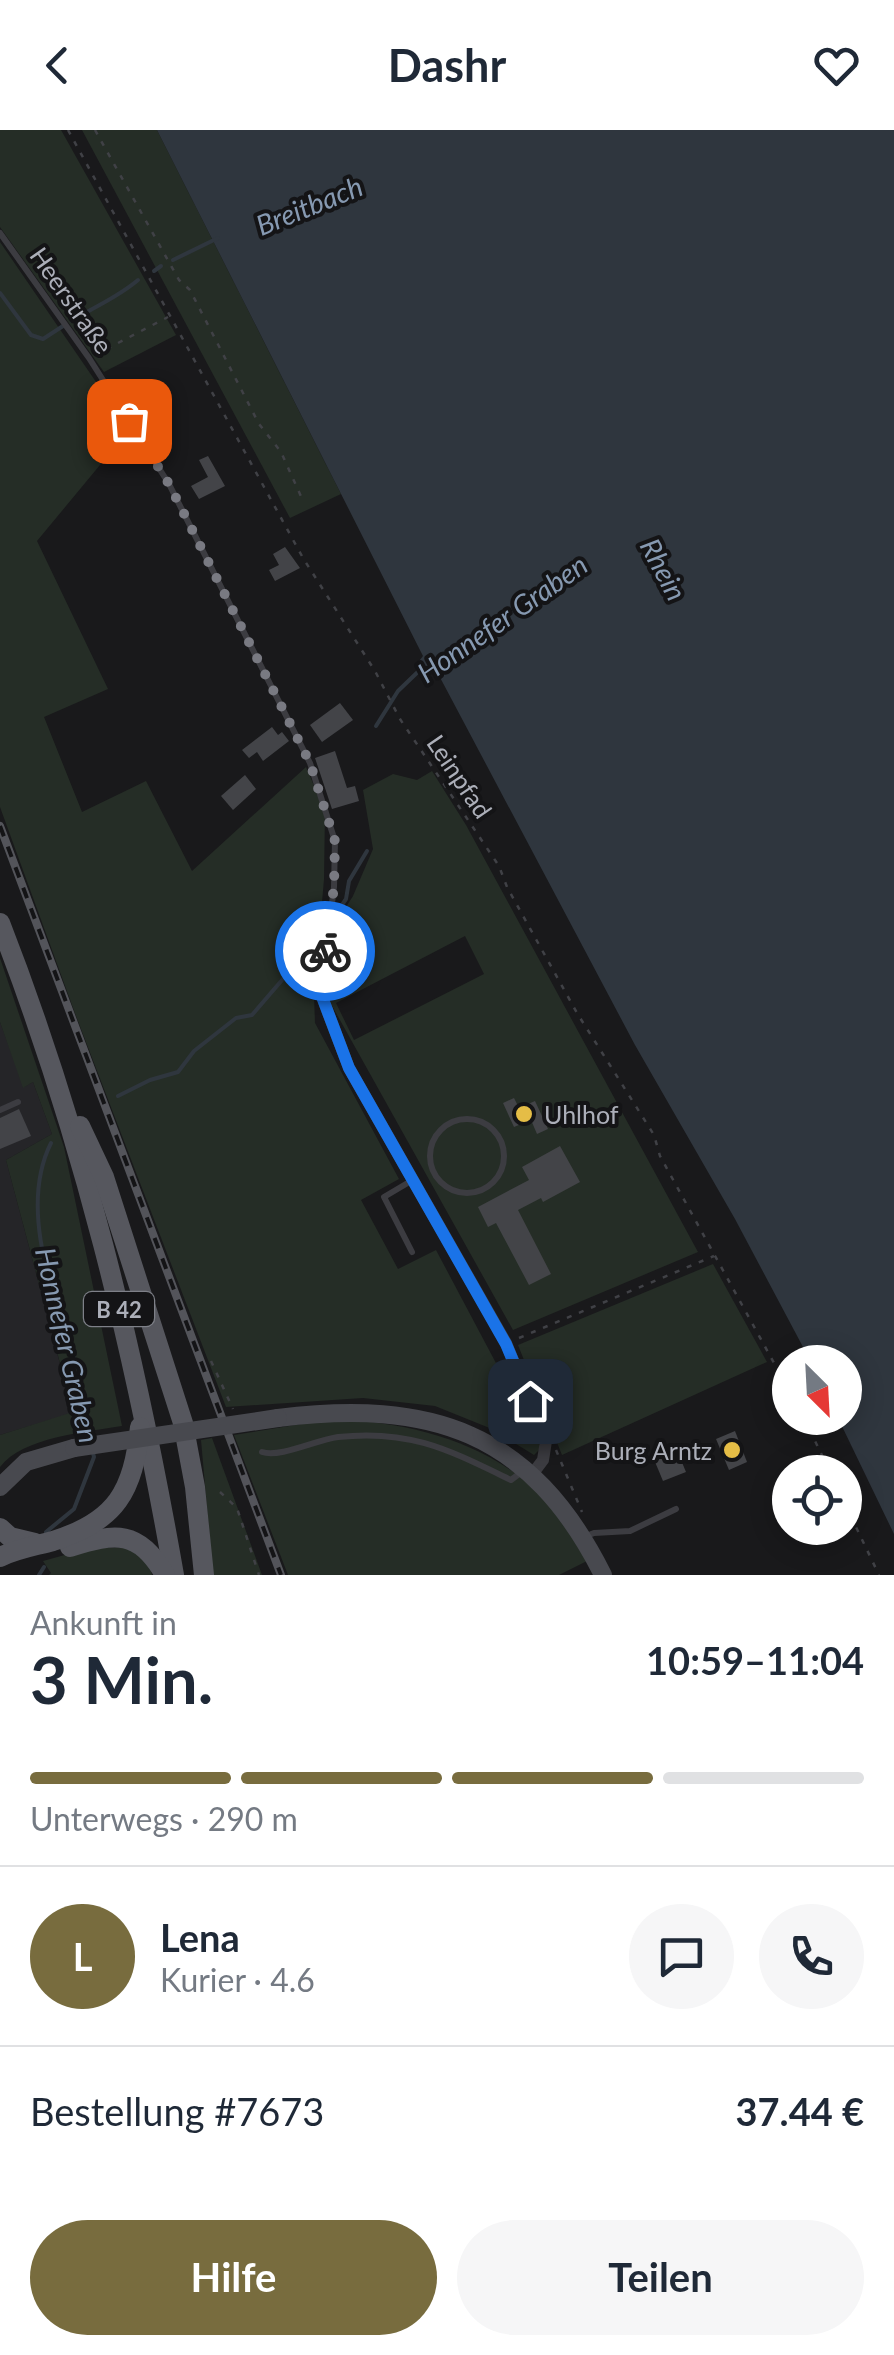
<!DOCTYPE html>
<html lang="de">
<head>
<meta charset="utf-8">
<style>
  body { margin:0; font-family:Lato,sans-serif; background:#f6f6f7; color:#1f2937; height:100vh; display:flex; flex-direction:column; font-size:38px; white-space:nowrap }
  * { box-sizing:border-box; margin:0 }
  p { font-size:32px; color:#747a83 }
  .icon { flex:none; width:55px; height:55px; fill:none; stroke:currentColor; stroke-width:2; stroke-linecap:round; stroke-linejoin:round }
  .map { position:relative; height:1445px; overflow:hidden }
  .side { display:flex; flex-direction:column; background:#fff; flex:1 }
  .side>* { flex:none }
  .needle { width:65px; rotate:156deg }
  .fabs { position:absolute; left:772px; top:1215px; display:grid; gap:20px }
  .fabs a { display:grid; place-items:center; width:90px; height:90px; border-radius:50%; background:#fff; box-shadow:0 5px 25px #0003; font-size:50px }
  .pin { position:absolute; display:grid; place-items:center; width:85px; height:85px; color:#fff; margin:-42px; border-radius:20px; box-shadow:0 5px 15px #0006 }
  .courier { position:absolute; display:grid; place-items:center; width:100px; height:100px; margin:-50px; border:8px solid #1a73e8; border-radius:50%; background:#fff; color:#222; box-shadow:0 2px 12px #0007 }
  .overview em { font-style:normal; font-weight:700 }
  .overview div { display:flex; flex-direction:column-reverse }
  .overview { display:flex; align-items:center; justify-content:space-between; height:170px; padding:0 30px }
  h1 { font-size:65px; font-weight:700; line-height:75px }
  .bar { display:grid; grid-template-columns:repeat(4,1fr); gap:15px 10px; align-content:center; height:120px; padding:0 30px }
  .bar i { height:12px; border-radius:8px; background:#e0e1e3 }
  .bar .selected { background:#786c3e }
  .bar p { grid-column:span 4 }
  .line { display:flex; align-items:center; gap:25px; padding:0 30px; border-top:2px solid #e0e1e3 }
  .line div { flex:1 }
  .round { display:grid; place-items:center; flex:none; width:105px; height:105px; border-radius:52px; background:#f6f6f7 }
  .button { display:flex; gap:20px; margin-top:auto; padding:20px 30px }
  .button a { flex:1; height:115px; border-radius:60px; background:#786c3e; color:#fff; font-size:40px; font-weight:700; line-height:115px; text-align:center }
  .button a+a { background:#f6f6f7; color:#1f2937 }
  header { display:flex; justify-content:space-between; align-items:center; height:130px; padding:0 30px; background:#fff; font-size:45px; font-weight:700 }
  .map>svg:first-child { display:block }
  .built { fill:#252528 }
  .green { fill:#252d26; fill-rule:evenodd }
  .water { fill:#2f363e }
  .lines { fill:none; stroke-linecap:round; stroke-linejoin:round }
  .stream { stroke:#2f363e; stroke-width:4 }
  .building { fill:#434448 }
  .path { stroke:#404146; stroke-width:2.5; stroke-dasharray:5 8; stroke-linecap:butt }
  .lane { stroke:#3c3c41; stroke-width:6 }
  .street { stroke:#3c3c41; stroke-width:12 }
  .secondary { stroke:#48494f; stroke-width:18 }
  .primary { stroke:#56575e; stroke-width:20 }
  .rail-casing { stroke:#53545a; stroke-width:8 }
  .rail { stroke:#141416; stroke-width:4; stroke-dasharray:11; stroke-linecap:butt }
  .secondary-bridge { stroke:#48494f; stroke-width:18 }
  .done { stroke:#797a82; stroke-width:10; stroke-dasharray:0 18 }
  .route { stroke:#1a73e8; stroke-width:12 }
  .poi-dot { fill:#e5bd46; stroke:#141416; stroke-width:4 }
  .labels { text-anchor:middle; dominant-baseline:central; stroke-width:8; stroke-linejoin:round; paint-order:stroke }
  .shield { fill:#141416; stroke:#7e8088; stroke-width:2.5 }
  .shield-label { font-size:22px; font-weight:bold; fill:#acafb9 }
  .street-label { font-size:25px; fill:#acafb9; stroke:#141416 }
  .poi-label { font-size:25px; fill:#acafb9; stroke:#141416; text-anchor:start }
  .water-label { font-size:28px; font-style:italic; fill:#8699b1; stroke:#141416 }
</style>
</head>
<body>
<header><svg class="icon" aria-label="back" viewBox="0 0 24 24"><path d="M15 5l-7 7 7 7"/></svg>Dashr<svg class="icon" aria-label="heart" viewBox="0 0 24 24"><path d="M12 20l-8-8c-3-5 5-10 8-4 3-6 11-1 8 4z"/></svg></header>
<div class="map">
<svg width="894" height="1445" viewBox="0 0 894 1445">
  <rect width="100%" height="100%" fill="#19191b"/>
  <polygon class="built" points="0,892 24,957 33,952 52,1004 6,1030 73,1283 0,1305"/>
  <g class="green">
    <polygon points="0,0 61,0 176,205 104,242 0,97"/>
    <polygon points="82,0 157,0 341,364 290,388"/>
    <polygon points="0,112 129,300 37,411 108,559 44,587 82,682 146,651 192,741 306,637 325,681 324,749 314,866 315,893 399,1049 361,1070 398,1139 436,1120 541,1318 534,1325 492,1299 435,1276 363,1268 226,1277 76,886 0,677"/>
    <path d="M432 641 466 695 698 1122 513 1200 331 874 327 841 333 797 353 766 373 719 363 660 393 644 417 650ZM465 806 484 844 354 910 336 873Z"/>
    <path d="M0 828 64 1017 122 1296C86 1302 23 1307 0 1337V1305L73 1282 6 1030 52 1004 33 952 23 958 0 892Z"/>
    <polygon points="713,1134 767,1232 562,1325 518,1215"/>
    <path d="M332 1289C438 1293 539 1328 587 1431L559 1445H288L234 1305Z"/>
    <polygon points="212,1308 262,1445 213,1445 201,1310"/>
    <polygon points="135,1417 149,1433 152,1445 49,1445 51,1443 43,1431 90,1418"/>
  </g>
  <polygon class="water" points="157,0 894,0 894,1404 838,1288 845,1288 845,1232 811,1232 735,1089 635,915 435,538 424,545 416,535 423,526"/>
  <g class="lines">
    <g class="stream">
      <polyline points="173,130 218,108"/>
      <polyline points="154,141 161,136"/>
      <polyline points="0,163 31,205 43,209 63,196"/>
      <path d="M72 191C95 176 117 168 138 150"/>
      <polyline points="376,596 398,561 423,537"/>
      <polyline points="331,791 346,769 349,751 367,721"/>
      <polyline points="118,966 150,950 178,942 194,921 236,888 252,885 326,799"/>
      <path d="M51 1013C18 1079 54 1166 75 1231L69 1243 89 1310"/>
      <polyline points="46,1402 74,1379 94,1327 92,1319"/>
      <polyline points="39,1445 44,1437"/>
    </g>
  </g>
  <g class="building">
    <polygon points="208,326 225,356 199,369 191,356 208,347 199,330"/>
    <polygon points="285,417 300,438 275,451 269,440 279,435 273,424"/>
    <polygon points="340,573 353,590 322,612 310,595"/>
    <polygon points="272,597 278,605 282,602 289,611 263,631 257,622 249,628 242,620"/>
    <polygon points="335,621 347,658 355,656 359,671 332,679 315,628"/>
    <polygon points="245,645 256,659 233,680 221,666"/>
    <polygon points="514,968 519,978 535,971 548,999 537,1004 531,990 514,997 503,973"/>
    <polygon points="19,979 31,1006 0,1019 0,988"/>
    <polygon points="560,1016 580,1052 543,1072 541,1068 518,1080 551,1144 529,1155 496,1093 488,1097 478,1077 529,1050 522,1037"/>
    <polygon points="735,1301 747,1332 729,1340 716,1309"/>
    <polygon points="676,1318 686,1342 663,1351 653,1327"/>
  </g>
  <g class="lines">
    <g class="path">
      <polyline points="68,0 303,428 375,541 400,589 499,736 507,757 577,883 654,1005 660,1026 790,1262"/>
      <polyline points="95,0 179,150 190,160 259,294 281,322 304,373"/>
      <polyline points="95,225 168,187"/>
      <polyline points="519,1208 714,1126"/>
      <polyline points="211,1231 233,1279"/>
      <polyline points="804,1288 830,1342"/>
      <polyline points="556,1320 582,1382"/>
      <polyline points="220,1362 237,1378 259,1445"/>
      <polyline points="845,1374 879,1445"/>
    </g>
    <g class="lane">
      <polyline points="0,103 89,228 169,354 310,633 335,711 334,757 321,863"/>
      <polyline points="0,980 18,972"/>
      <circle cx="467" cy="1026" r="37"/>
      <polyline points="411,1051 384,1067 412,1122"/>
      <path d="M262 1322C280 1328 316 1310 338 1307 410 1299 449 1320 511 1350L523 1341"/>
      <polyline points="584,1407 594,1403 630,1401 676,1379"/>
    </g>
    <polyline class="street" points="321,864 349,938 506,1213 546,1311 543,1330 531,1346"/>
    <g class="secondary">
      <path d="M278 1288C430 1269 531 1301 603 1445"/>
      <polyline points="0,1357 26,1332 74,1318"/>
    </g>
    <g class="primary">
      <path d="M0 793C82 1003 135 1223 174 1445"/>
      <polyline points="80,996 104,1047 183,1293 195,1357 204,1445"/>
      <polyline points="0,1398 10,1407 35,1413"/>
      <path d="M70 1417C115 1403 139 1399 165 1445"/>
      <path d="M0 1427C16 1419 35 1416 53 1411 117 1391 133 1361 140 1297"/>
    </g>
    <g class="rail-casing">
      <polyline id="rail" points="0,696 281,1445"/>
    </g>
    <use href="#rail" class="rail"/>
    <polyline class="secondary-bridge" points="74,1318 278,1288"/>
  </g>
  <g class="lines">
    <polyline class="done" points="129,291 169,354 310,633 335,711 334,757 325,821"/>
    <polyline class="route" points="325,821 321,864 349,938 506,1214 530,1271"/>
  </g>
  <g class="poi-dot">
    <circle cx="524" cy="984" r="10"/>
    <circle cx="732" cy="1320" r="10"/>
  </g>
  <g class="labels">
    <rect class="shield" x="84" y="1162" width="70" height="34" rx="8"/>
    <g class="shield-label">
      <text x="119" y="1179">B 42</text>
    </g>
    <g class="street-label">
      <text transform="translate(72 170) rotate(55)">Heerstraße</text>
      <text transform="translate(460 646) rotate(56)">Leinpfad</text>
    </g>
    <g class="poi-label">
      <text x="544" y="984">Uhlhof</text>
      <text x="712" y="1320" text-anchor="end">Burg Arntz</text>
    </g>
    <g class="water-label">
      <text transform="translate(309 75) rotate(-22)">Breitbach</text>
      <text transform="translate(664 439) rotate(62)">Rhein</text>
      <text transform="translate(502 488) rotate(-35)">Honnefer Graben</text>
      <text transform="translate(68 1215) rotate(77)">Honnefer Graben</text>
    </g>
  </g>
</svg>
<div class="fabs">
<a><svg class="needle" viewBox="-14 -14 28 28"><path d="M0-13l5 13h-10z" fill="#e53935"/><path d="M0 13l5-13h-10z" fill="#747a83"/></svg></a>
<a><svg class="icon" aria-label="locate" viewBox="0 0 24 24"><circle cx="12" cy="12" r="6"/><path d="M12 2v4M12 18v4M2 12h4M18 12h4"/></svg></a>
</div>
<div class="pin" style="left:129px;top:291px;background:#ea580c"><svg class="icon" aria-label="bag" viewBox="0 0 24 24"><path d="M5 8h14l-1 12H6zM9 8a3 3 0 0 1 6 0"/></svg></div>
<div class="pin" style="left:530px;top:1271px;background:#1f2937"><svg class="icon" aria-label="home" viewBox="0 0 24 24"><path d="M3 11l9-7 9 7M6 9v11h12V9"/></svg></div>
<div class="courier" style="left:325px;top:821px"><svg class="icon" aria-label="bike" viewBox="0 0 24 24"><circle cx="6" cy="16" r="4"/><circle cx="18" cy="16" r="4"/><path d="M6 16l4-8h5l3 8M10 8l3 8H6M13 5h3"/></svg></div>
</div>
<section class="side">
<div class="overview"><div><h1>3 Min.</h1><p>Ankunft in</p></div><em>10:59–11:04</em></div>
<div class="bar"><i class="selected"></i><i class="selected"></i><i class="selected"></i><i></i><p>Unterwegs · 290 m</p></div>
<div class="line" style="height:180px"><b class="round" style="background:#786c3e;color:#fff">L</b><div><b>Lena</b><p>Kurier · 4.6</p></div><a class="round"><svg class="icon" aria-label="chat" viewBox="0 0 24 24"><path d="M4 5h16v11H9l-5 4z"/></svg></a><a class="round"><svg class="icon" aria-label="phone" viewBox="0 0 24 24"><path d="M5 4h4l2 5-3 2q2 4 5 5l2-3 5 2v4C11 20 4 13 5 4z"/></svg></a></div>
<div class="line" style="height:130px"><div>Bestellung #7673</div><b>37.44 €</b></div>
<div class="button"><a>Hilfe</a><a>Teilen</a></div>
</section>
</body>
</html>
